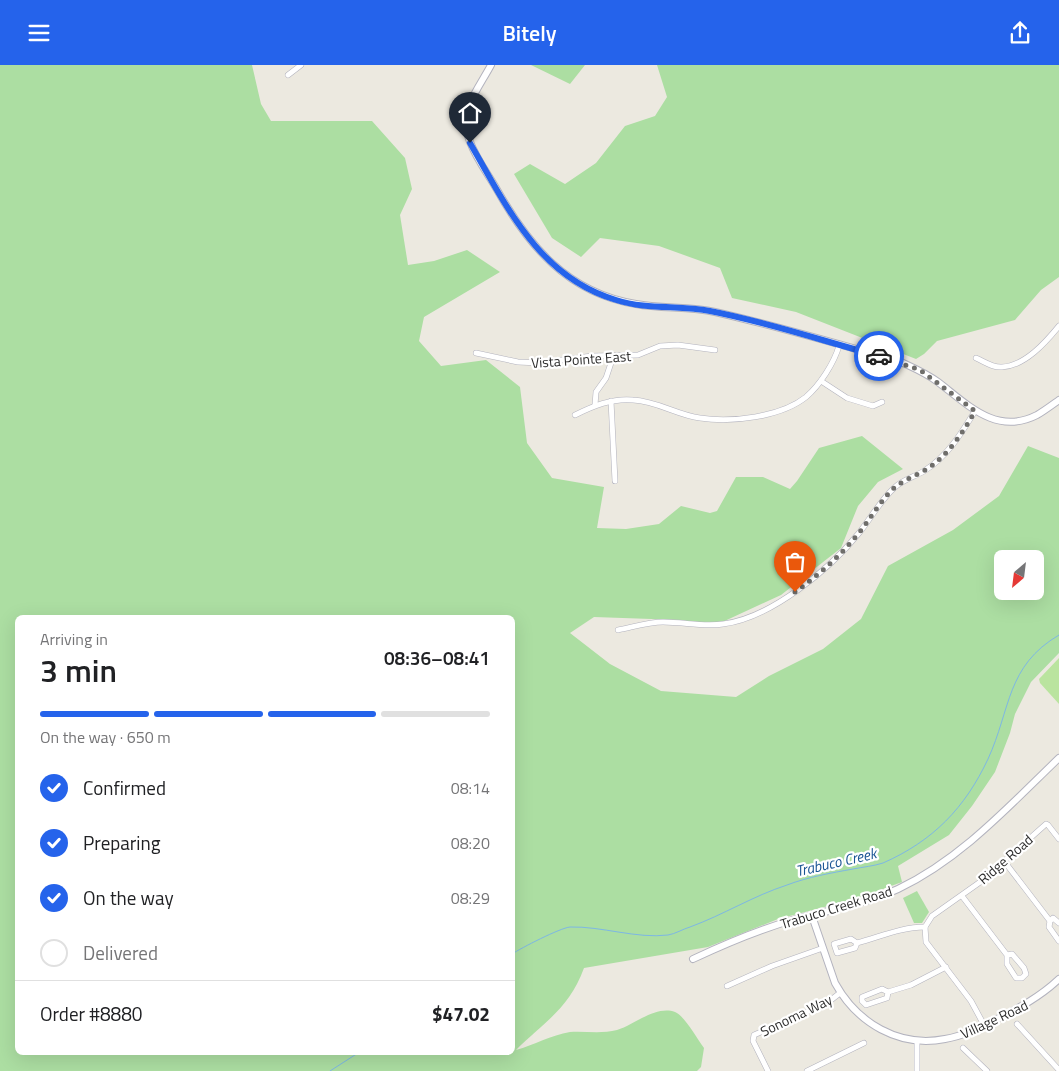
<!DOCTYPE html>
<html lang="en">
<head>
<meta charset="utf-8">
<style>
  body { margin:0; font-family:"Titillium Web",sans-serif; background:#f2f2f2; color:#202124; height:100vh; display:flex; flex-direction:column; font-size:19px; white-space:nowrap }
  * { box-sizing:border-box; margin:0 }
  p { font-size:16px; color:#757577 }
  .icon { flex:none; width:28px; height:28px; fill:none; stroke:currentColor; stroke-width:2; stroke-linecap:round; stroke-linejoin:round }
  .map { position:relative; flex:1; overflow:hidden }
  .drawer { position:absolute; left:15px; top:550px; width:500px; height:440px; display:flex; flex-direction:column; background:#fff; border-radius:8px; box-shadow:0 5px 20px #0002 }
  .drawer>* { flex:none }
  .needle { width:32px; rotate:208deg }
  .controls { position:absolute; left:994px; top:485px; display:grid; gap:10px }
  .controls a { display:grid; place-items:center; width:50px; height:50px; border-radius:8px; background:#fff; box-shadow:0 5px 20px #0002; font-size:25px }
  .pin { position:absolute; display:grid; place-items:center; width:42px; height:42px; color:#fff; margin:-51px -21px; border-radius:50% 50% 50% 0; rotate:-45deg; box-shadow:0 0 5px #0007 }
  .pin .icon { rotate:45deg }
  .courier { position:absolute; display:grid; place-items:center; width:50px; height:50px; margin:-25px; border:4px solid #2563eb; border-radius:50%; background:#fff; color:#222; box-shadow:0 1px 6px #0007 }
  .headline em { font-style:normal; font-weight:600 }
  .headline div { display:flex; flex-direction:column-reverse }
  .headline { display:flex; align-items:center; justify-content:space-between; height:85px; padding:0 25px }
  h1 { font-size:32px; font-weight:600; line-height:38px }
  .bar { display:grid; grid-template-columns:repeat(4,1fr); gap:8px 5px; align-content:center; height:60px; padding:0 25px }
  .bar i { height:6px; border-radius:4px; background:#e0e0e0 }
  .bar .selected { background:#2563eb }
  .bar p { grid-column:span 4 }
  .line { display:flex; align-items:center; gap:12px; padding:0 25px; border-top:1px solid #e0e0e0 }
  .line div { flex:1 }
  ol { padding:0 25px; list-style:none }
  li { display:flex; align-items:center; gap:15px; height:55px }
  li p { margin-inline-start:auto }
  li .icon { padding:5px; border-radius:50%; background:#2563eb; color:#fff; stroke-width:4 }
  li:last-child { color:#757577 }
  li i { width:28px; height:28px; border:2px solid #e0e0e0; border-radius:50% }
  header { display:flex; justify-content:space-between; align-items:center; height:65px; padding:0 25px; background:#2563eb; color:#fff; font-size:22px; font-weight:600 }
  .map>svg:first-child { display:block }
  .green { fill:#acdea2; fill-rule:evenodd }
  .pitch { fill:#bae49f }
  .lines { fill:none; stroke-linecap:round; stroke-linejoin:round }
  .stream { stroke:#7db7e4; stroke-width:1 }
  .minor-casing { stroke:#b3b3be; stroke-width:6 }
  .tertiary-casing { stroke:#b3b3be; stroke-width:8 }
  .minor { stroke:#fff; stroke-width:5 }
  .tertiary { stroke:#fff; stroke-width:6 }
  .done { stroke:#6f6e6b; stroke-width:5; stroke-dasharray:0 9 }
  .route { stroke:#2563eb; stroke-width:6 }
  .labels { text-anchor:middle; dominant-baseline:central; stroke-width:4.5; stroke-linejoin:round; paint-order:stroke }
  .street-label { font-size:14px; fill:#2c2c2c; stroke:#fff }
  .water-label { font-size:15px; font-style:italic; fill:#1a5493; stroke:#fff }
</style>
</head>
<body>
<header><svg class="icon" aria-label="menu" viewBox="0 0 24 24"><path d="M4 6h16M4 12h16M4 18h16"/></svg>Bitely<svg class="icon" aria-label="share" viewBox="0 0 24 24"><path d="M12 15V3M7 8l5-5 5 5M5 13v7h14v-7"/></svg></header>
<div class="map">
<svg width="1059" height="1006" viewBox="0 0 1059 1006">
  <rect width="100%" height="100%" fill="#ece9e0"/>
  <g class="green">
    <path d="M0 0H252L261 39 271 56H372L405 93 412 124 400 150 408 200 434 196 467 185 500 207 424 252 419 276 441 301 486 295 520 322 527 378 552 413 604 422 597 463 626 464 659 459 681 441 710 448 717 446 736 412H763L790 424 797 416 819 383 862 371 903 404 878 417 858 441 841 483 781 530 716 560 680 555 594 552 570 568 610 599 661 626 736 632 769 611 823 584 861 554 888 501 953 465 999 431 1028 381 1059 393V588L1031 617 1015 649 1010 668 995 707 972 741 949 770 898 801 902 817 859 833 778 854 708 882 584 903C569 944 545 956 516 985 534 980 551 970 570 967 585 966 602 969 617 965 634 960 656 940 675 947 685 951 697 974 704 983L701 1002 697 1006H0ZM1002 494H1035V526H1002ZM18 552H512V988H18Z"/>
    <polygon points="531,0 585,0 570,19"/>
    <polygon points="657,0 1059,0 1059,212 1041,225 1015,255 937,276 924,289 916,294 796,247 732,233 720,203 659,181 600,173 581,192 552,173 514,109 530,99 565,119 596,98 625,61 655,51 667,32"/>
    <polygon points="917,826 929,847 922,858 914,858 903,833"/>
  </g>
  <polygon class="pitch" points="1059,593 1059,639 1040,618 1039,614"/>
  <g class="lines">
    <g class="stream">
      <path d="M512 889C521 883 560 863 570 862 601 861 637 874 668 870 675 869 683 864 690 862 723 850 753 831 787 820 808 812 831 808 853 804 863 802 874 801 883 798 933 776 965 743 988 694 1011 644 1006 601 1059 570"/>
      <polyline points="330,1006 358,988"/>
    </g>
    <g class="minor-casing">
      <g id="minor">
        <polyline points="288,10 301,0"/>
        <polyline points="476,288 518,297 539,298 592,291 638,290 660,281 678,280 715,285"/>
        <path d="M976 293C985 297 993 303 1002 302 1025 301 1046 277 1059 261"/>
        <polyline points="821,316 847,333 873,341 882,337"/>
        <polyline points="611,336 615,416"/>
        <polyline points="595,340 596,327 606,313 613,292"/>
        <path d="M575 350C593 341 612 333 633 335 657 336 677 350 700 353 731 358 781 352 806 332 820 320 834 298 839 281"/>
        <path d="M618 565C633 562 649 557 663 557 684 557 703 562 723 559 771 553 830 504 859 468 871 453 880 436 894 423 902 415 914 412 924 406 947 392 961 369 975 346"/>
        <polyline points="1004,796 1050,856 1049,862 1059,876"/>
        <polyline points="962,831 1007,890 1007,899 1016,913 1022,913 1026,909 1024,903 1012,889 1007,890"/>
        <polyline points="1050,856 1053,853 1059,858"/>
        <path d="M857 878 855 883 837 888 834 879 851 874 857 878C880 872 901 862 925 862"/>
        <polyline points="727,921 772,901 823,883"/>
        <polyline points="888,927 887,933 866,940 862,936 862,932 882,924 888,927 911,920 946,902"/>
        <polyline points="1017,959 1059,1005"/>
        <polyline points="984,960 971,936 926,877 925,862 932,851 983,815 1046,759 1048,760 1059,774"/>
        <polyline points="963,983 987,1006"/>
        <polyline points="768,1006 753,976 754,970 827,938 840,928"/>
        <polyline points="807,1006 864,978"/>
        <polyline points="917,1006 917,976"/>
      </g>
    </g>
    <g class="tertiary-casing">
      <g id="tertiary">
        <path d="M491 0C484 13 475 26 469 40 457 69 482 99 496 123 528 180 567 228 636 239 662 244 689 241 715 247 777 261 839 279 901 297 914 303 926 308 938 317 967 339 996 371 1037 350 1044 346 1052 340 1059 335"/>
        <path d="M812 851 835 918C857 958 899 983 945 974 963 971 979 963 995 955 1019 943 1040 932 1059 914"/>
        <path d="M693 894C727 878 760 864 796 854 830 845 865 839 898 824 961 794 1009 741 1059 693"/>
      </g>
    </g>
    <use href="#minor" class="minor"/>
    <use href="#tertiary" class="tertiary"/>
  </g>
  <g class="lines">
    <path class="done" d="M795 527C819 510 840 491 859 468 871 453 880 436 894 423 903 415 916 411 927 404 948 390 962 369 975 346L920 305 879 291"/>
    <path class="route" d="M470 78C507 142 539 212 616 235 647 245 679 240 710 246 767 257 823 276 879 291"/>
  </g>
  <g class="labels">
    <g class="street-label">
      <text transform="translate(581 294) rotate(-4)">Vista Pointe East</text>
      <text transform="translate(1005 794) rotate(-41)">Ridge Road</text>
      <text transform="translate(836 842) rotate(-17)">Trabuco Creek Road</text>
      <text transform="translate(796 950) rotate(-26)">Sonoma Way</text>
      <text transform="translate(994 954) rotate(-25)">Village Road</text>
    </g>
    <g class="water-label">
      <text transform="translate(836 797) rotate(-13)">Trabuco Creek</text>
    </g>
  </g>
</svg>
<div class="controls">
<a><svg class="needle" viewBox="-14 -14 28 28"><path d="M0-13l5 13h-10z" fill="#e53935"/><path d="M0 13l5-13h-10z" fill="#757577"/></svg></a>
</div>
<div class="pin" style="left:795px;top:527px;background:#ea580c"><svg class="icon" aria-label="bag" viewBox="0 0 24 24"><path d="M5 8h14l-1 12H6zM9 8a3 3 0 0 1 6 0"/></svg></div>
<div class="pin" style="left:470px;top:78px;background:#1f2937"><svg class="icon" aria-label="home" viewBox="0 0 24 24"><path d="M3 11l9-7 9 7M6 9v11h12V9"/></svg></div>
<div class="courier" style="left:879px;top:291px"><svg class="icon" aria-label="car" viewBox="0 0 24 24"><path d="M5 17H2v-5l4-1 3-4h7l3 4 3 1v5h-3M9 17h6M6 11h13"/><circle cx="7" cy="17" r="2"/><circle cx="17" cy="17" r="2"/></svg></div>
<section class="drawer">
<div class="headline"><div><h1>3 min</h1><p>Arriving in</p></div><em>08:36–08:41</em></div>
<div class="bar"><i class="selected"></i><i class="selected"></i><i class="selected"></i><i></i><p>On the way · 650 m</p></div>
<ol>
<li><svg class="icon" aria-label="check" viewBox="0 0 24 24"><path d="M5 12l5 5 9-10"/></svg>Confirmed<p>08:14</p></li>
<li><svg class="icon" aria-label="check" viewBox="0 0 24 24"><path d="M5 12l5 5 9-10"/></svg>Preparing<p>08:20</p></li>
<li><svg class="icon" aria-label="check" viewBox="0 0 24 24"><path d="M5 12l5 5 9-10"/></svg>On the way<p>08:29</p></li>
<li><i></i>Delivered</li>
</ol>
<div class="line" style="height:65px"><div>Order #8880</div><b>$47.02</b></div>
</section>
</div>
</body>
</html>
